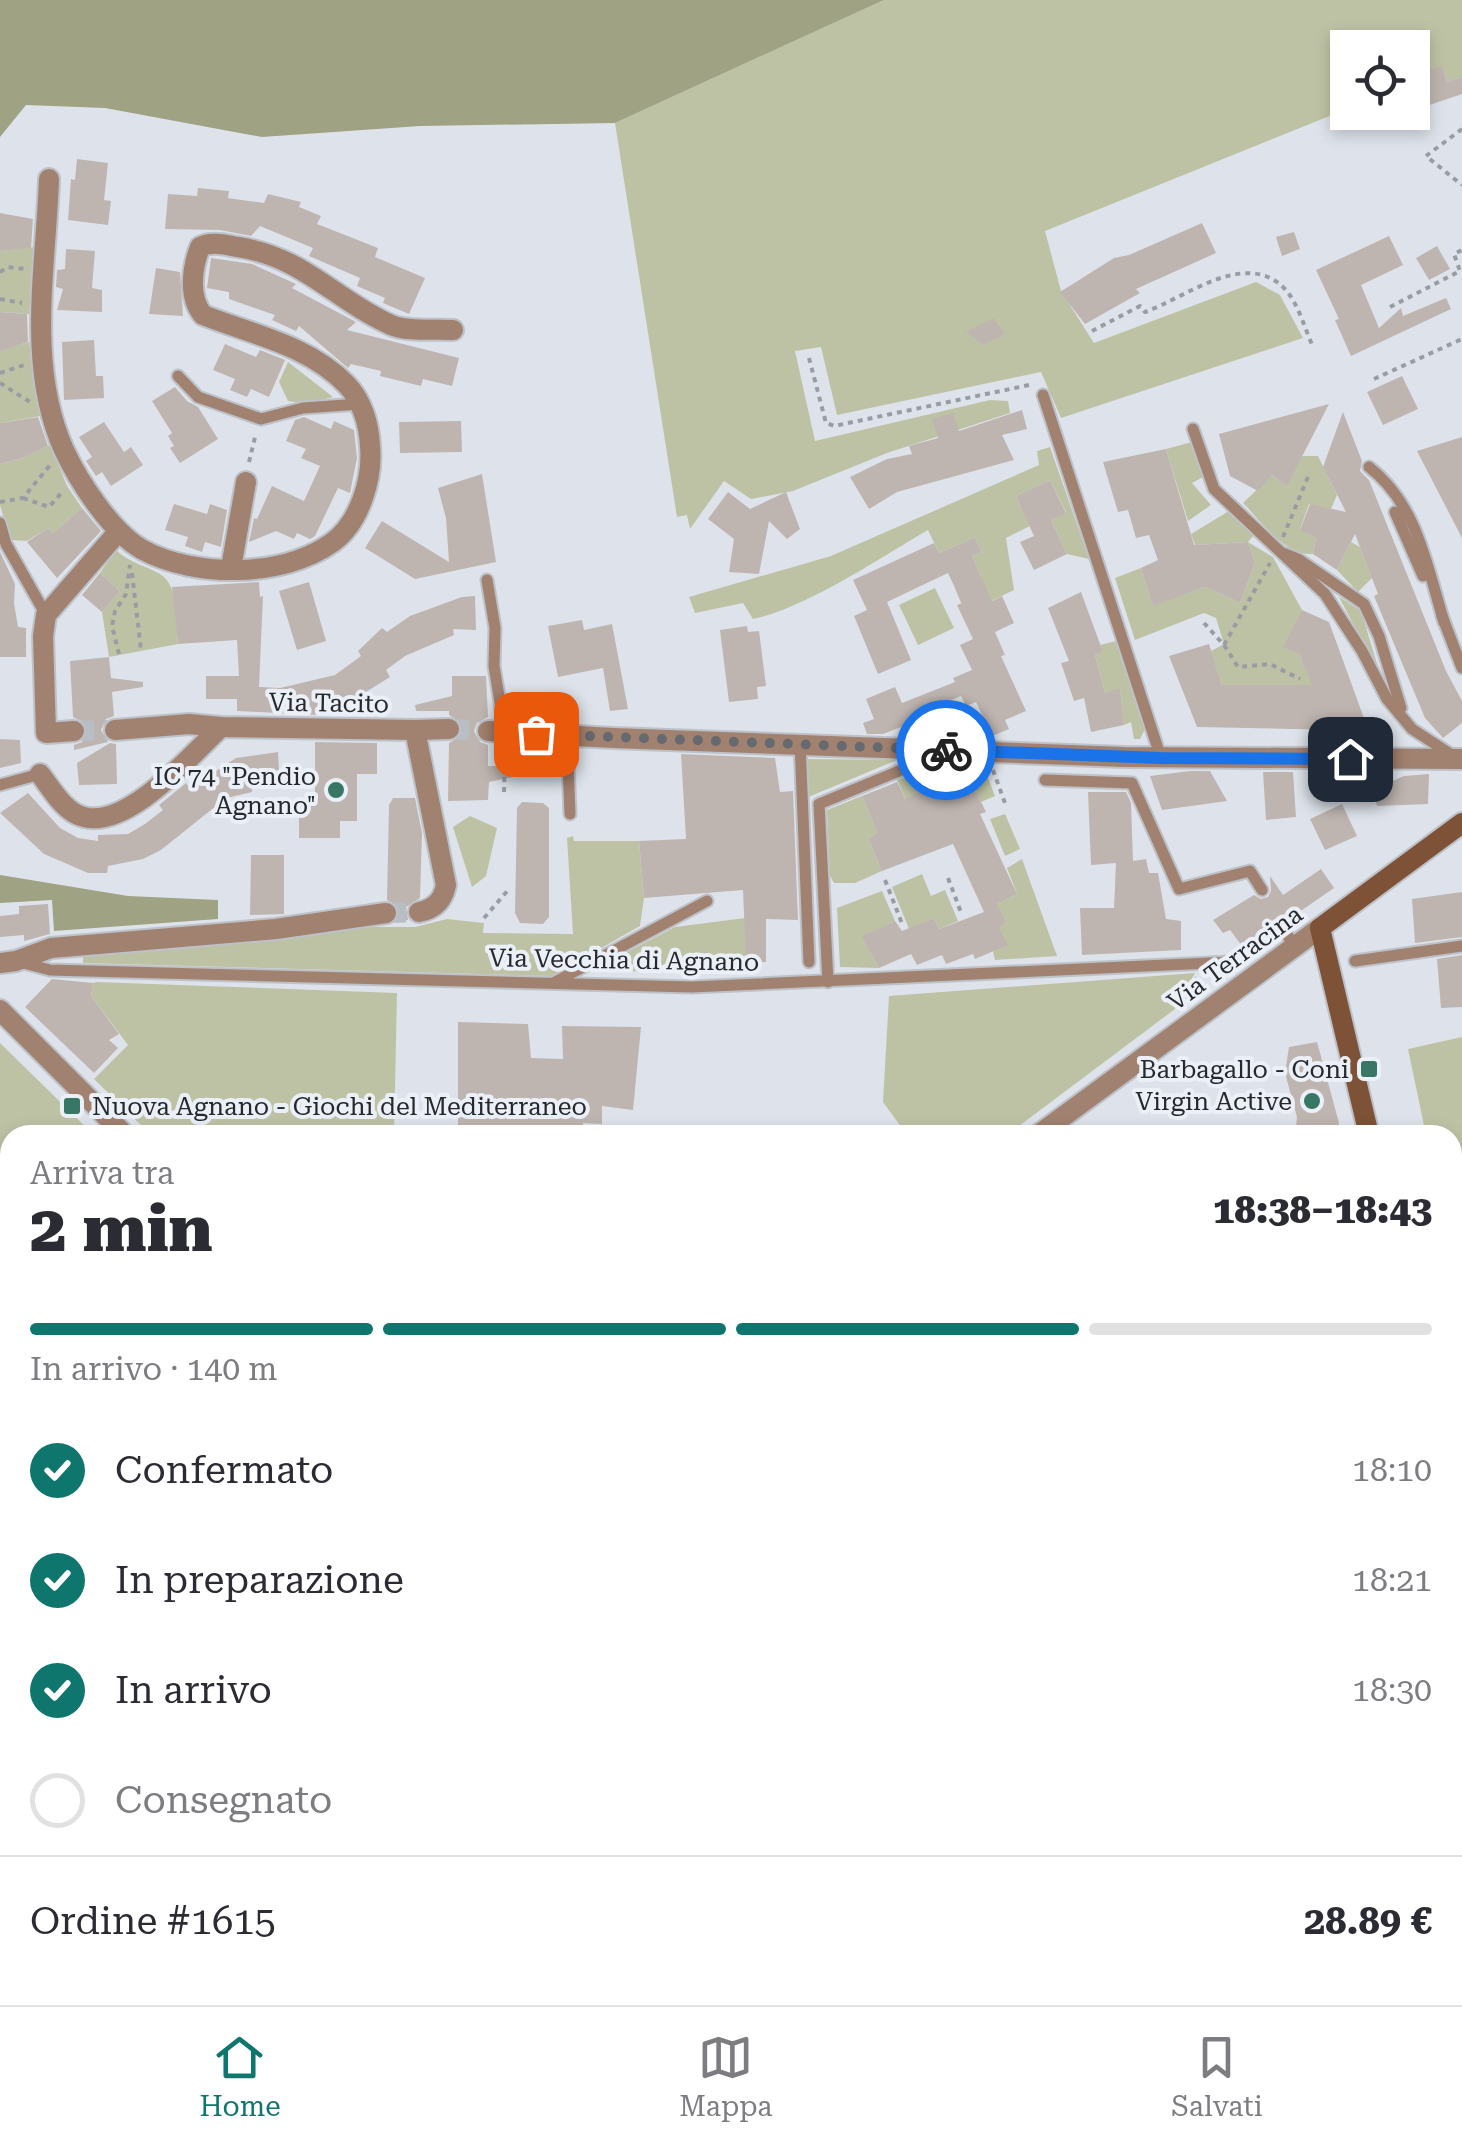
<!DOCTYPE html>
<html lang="it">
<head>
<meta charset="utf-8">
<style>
  body { margin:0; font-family:"Roboto Serif",serif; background:#f7f7f7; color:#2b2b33; height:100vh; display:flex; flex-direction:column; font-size:38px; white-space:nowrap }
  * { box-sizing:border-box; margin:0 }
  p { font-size:32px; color:#7c7c81 }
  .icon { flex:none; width:55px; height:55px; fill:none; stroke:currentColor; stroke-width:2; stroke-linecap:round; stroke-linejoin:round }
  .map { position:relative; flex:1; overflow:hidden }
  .panel { position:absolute; left:0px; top:1125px; width:1462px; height:880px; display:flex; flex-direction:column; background:#fff; border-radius:30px 30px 0 0; box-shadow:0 5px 15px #0003 }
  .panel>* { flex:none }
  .fabs { position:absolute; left:1330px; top:30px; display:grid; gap:20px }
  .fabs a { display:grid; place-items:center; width:100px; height:100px; border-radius:0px; background:#fff; box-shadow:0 5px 15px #0003; font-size:50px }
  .pin { position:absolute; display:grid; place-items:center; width:85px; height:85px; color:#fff; margin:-42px; border-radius:20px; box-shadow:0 5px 15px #0006 }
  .courier { position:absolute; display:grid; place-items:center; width:100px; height:100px; margin:-50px; border:8px solid #1a73e8; border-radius:50%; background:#fff; color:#222; box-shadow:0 2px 12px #0007 }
  .summary em { font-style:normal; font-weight:800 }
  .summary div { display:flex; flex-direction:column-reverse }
  .summary { display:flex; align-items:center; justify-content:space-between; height:170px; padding:0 30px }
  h1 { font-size:65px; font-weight:800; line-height:75px }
  .bar { display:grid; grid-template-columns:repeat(4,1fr); gap:15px 10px; align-content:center; height:120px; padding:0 30px }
  .bar i { height:12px; border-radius:8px; background:#e1e1e2 }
  .bar .current { background:#0f766e }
  .bar p { grid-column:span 4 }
  .line { display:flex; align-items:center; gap:25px; padding:0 30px; border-top:2px solid #e1e1e2 }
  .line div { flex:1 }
  ol { padding:0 30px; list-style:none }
  li { display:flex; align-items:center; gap:30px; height:110px }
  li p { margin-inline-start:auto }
  li .icon { padding:10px; border-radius:50%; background:#0f766e; color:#fff; stroke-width:4 }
  li:last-child { color:#7c7c81 }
  li i { width:55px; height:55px; border:5px solid #e1e1e2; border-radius:50% }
  .dock { display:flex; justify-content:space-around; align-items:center; height:140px; border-top:2px solid #e1e1e2; background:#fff; font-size:28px; color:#7c7c81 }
  .dock a { display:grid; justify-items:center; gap:5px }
  .dock .current { color:#0f766e }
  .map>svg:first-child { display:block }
  .green { fill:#bec2a5 }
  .forest { fill:#9fa383 }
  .building { fill:#beb5b0 }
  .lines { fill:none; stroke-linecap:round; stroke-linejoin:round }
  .street-tunnel { stroke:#b9bec5; stroke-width:20; stroke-dasharray:20 10; stroke-linecap:butt }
  .lane-casing { stroke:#bdc1c8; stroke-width:15 }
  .street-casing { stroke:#bdc1c8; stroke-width:24 }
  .secondary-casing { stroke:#bdc1c8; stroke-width:24 }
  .primary-casing { stroke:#bdc1c8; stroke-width:29 }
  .path { stroke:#999da3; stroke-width:4; stroke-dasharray:5 5; stroke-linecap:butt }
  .lane { stroke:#a1816f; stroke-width:11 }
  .street { stroke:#a1816f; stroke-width:20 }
  .secondary { stroke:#7e5237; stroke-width:20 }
  .primary { stroke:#653009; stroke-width:25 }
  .done { stroke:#66696e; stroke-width:10; stroke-dasharray:0 18 }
  .route { stroke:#1a73e8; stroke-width:12 }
  .poi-dot { fill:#387764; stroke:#ebf0f8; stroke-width:4 }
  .labels { text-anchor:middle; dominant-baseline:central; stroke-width:8; stroke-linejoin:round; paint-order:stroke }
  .street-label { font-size:25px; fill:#26282b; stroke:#ebf0f8 }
  .poi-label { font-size:25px; fill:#26282b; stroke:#ebf0f8; text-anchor:end }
</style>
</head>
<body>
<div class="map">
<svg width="1462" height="2005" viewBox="0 0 1462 2005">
  <rect width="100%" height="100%" fill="#dee3eb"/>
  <g class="green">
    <polygon points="884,0 1462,0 1462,77 1447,82 1442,67 1413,76 1412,48 1348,48 1347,109 1045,231 1061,291 1094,343 1256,282 1280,295 1303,338 1061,418 1041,372 837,415 821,347 795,351 815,441 990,400 1008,401 1010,413 887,453 793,491 751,499 724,481 690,529 687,515 677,517 615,123"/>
    <polygon points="36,247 29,314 0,312 0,251"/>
    <polygon points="29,342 40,416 0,423 0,350"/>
    <polygon points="288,362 333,397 307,404 288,401 279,382"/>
    <polygon points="1192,442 1203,477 1192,483 1211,505 1188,521 1166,449"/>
    <polygon points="50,445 67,486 82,508 53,533 48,528 27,541 10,540 0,505 0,464 20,459"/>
    <path d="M1050 447 1089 559 1067 554 1051 520 1066 512 1050 480 1016 496 1030 526 1006 538 1014 590 983 605 961 603 955 588 981 576 972 556 982 552 975 537 939 553 928 530C878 559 808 607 753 619L743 603 695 613 689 597 831 556 1039 465 1037 451Z"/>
    <path d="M1302 456H1318L1337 495 1331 509 1309 504 1300 529 1316 538 1313 554C1285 556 1261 521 1243 503L1272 475 1286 485Z"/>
    <polygon points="1229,511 1254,535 1248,542 1273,557 1302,610 1299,654 1315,691 1307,692 1288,685 1222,685 1211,651 1224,644 1216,618 1204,613 1135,640 1115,578 1141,568 1153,605 1205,587 1240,603 1255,563 1248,542 1195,545 1191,534"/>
    <polygon points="1351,542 1360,547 1372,578 1358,592 1337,570"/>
    <path d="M116 550C130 563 144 565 160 574 180 586 176 624 178 644L109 657 102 612 120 591 100 573Z"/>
    <polygon points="935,588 954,628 918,645 899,605"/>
    <polygon points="1339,597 1361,611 1381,677"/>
    <polygon points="1116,641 1145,729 1140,739 1134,739 1131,722 1124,725 1120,689 1105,693 1095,655 1102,652 1100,645"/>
    <polygon points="804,759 897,760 806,798"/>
    <polygon points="981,760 995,796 981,802 970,780 948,786 946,781 908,806 897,780 950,762"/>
    <polygon points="862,796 873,821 884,819 889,828 868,838 882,871 855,883 834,883 830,876 827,810"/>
    <polygon points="1005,814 1020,849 1005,856 990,819"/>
    <polygon points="470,816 497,828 486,876 472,887 453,827"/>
    <polygon points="573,836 574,841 639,841 644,898 640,926 552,976 83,963 83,955 288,939 357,927 415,927 447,919 484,923 483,933 573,934 567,838"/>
    <polygon points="1022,859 1057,956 995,960 993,951 999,928 997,904 1017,894 1007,868"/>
    <polygon points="922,874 931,896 945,890 958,921 939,929 934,918 909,929 892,887"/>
    <polygon points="882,891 895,921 863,936 879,968 840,967 837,908"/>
    <polygon points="745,918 747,972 591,971 675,927"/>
    <polygon points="1195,973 1175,1009 1007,1135 907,1135 883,1102 889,996"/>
    <polygon points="96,982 397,993 394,1135 151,1135 94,1079 128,1045 91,996 93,983"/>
    <polygon points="1462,1037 1462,1160 1453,1162 1452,1135 1426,1135 1408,1049"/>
    <polygon points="0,1043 94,1135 10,1135 10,1549 0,1551"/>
    <polygon points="1462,1173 1462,1301 1453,1256 1453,1175"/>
    <polygon points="1453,1617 1459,1619 1462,1631 1462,1751 1453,1754"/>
  </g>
  <g class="forest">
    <polygon points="0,0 884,0 615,123 420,126 262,137 105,108 26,105 0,137"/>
    <polygon points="0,875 128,896 218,900 218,919 54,931 52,900 0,903"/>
  </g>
  <g class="building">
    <polygon points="1442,66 1447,82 1462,77 1462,94 1412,111 1412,76"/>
    <polygon points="77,159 108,163 104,200 111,201 108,225 68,220 71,179 75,180"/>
    <polygon points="198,188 229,191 228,198 264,203 268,194 301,202 299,207 321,216 317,224 378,248 375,257 425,278 409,314 383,303 385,298 357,286 360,278 309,256 313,248 260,226 251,236 220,230 165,229 168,194 197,196"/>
    <polygon points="0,213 33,219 31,248 0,251"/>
    <polygon points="1202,223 1216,253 1136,289 1140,293 1085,324 1060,292 1114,258 1129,255"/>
    <polygon points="1294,232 1300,249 1282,256 1276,237"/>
    <polygon points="1389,236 1403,265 1361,285 1379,328 1401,308 1403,316 1446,298 1451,309 1351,356 1335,320 1339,319 1316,270"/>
    <polygon points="1437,246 1450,269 1429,280 1416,258"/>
    <polygon points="66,249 95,251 92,288 102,290 102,312 57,310 63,289 56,287 57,270 65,269"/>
    <polygon points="211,258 252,264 296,284 292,288 356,322 347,330 459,358 452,386 423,379 421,386 380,376 381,371 351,364 348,368 299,326 296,331 272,320 275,315 229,299 229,292 207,288"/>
    <polygon points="156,268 180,272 183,316 149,314"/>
    <polygon points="0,312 27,314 28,342 0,351"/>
    <polygon points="993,318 1005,334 983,345 966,332"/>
    <polygon points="94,340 96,376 103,376 104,398 64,400 62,342"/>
    <polygon points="225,344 256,357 260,350 285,360 269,397 251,389 247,397 230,390 235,379 213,370"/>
    <polygon points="1402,376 1418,409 1383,425 1367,392"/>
    <polygon points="175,387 187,401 198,407 218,439 180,463 170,448 174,446 168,436 172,433 152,401"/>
    <polygon points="1329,404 1287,486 1272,475 1258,491 1230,476 1219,434"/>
    <polygon points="1022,410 1027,429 1002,435 1014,460 897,492 869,509 850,477 887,459 912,454 909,446 938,438 932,419 953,413 959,431"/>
    <polygon points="1343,412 1362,461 1360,471 1369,480 1446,671 1462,701 1462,723 1443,738 1425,718 1374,596 1378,594 1355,534 1337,570 1313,554 1316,538 1300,530 1310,504 1346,512 1323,467"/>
    <polygon points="38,417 48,446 20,459 0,464 0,423"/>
    <polygon points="304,417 331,429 334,421 354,430 357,458 350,493 338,488 315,536 310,539 297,533 294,539 276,531 249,542 254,518 257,519 272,486 304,501 320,466 301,458 306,449 286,441 295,420"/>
    <polygon points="461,421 462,452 400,453 399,422"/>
    <polygon points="104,422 124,452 131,447 143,465 111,486 102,472 96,476 86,461 92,457 79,437"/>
    <polygon points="1462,437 1462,538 1417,451"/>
    <polygon points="1166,449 1194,545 1248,542 1255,563 1240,603 1205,587 1153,606 1141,568 1158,560 1149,535 1136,538 1128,510 1118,512 1103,462"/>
    <polygon points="482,474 496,562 415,579 365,548 382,521 449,562 446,518 438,488"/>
    <polygon points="1050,480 1066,513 1051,520 1067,554 1034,570 1020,542 1034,536 1016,496"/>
    <polygon points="728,492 750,509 786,492 800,529 787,539 769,521 759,574 729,572 734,539 708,519"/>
    <polygon points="174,504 207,514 210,504 227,510 221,547 205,542 202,552 185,546 188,537 165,530"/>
    <polygon points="82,508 101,531 57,578 27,542 48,528 53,533"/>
    <polygon points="975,537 982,552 972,556 992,601 1002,596 1014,623 995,632 1005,655 1001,656 1026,711 1005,720 1009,729 992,736 976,702 966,706 961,696 928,710 935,728 916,736 904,735 901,727 883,734 867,734 863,723 874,719 866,699 895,687 902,703 955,682 953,678 972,670 960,645 973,639 957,605 962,603 948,573 887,602 911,660 878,674 854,616 867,610 853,580 934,543 939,553"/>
    <polygon points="0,552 15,584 14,603 18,627 26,628 26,657 0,657"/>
    <polygon points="100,573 120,591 102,612 82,595"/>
    <polygon points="259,582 260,597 263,596 259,687 280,688 335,675 361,656 358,651 382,628 387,632 410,616 462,597 475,596 476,630 453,629 454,635 405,656 386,670 390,677 340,708 317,715 237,711 237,699 206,699 206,676 239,676 237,640 178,644 172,587"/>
    <polygon points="309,582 326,641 297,650 279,591"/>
    <polygon points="1081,592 1103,652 1095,655 1105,693 1120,688 1124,725 1091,732 1084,698 1074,701 1061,663 1069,661 1048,608"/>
    <polygon points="1302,610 1329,622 1365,721 1337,730 1197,727 1169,656 1209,644 1222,685 1312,685 1299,654 1283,647"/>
    <polygon points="582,620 584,630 612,624 628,709 610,711 603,668 558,677 548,626"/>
    <polygon points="747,626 748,632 759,631 766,686 757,687 758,699 729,702 720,630"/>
    <polygon points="109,657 111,678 143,682 143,687 112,692 114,716 106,719 101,730 108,742 74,750 74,745 82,742 88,731 85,723 73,717 70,661"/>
    <polygon points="452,676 486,676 488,717 477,723 474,731 480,742 488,745 488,766 530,766 531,773 489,782 488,800 448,801 449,743 461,736 461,723 449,715 449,711 416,711 415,705 452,696"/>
    <polygon points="0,739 20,740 21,763 0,768"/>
    <polygon points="315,742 377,743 377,774 357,774 357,821 340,821 340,838 299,838 299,805 315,805"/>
    <polygon points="110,743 116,744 117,784 79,785 77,763"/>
    <polygon points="278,752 280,787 252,787 252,792 226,798 161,850 143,859 108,866 107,873 88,873 44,854 0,813 28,793 60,828 78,838 98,841 98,835 128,834 145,824 163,810 159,805 186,783 190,788 236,758"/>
    <polygon points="681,754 775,758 780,792 793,791 798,920 766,919 766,962 746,962 743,890 644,898 639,841 686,839"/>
    <polygon points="1190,771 1210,771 1227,801 1162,810 1150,776"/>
    <polygon points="1263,772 1293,772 1296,817 1266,820"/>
    <polygon points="1429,774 1428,804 1377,806 1373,790 1404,776"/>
    <polygon points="946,780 948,786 970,780 986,812 980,814 1017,894 997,904 1006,922 999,928 1008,945 975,959 973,954 946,964 942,955 917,965 911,954 879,968 862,936 895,921 902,931 934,918 939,929 984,912 953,844 882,871 868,838 878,833 862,796 897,782 905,799"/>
    <polygon points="1088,792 1126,792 1131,803 1133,861 1146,859 1149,873 1158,873 1166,919 1181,921 1181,950 1082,955 1080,908 1114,908 1116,863 1091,865"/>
    <polygon points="393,798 415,798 422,833 420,898 406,907 408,920 397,920 397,905 387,900 389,805"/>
    <polygon points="522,802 543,803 549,808 549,917 543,924 520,923 515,913 517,808"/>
    <polygon points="1342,804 1357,836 1325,850 1310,819"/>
    <polygon points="251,855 284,855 284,914 250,915"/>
    <polygon points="1321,869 1334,888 1289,919 1283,916 1277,917 1274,930 1245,950 1230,930 1223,933 1213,920 1254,895 1261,899 1268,897 1271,891 1270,876 1283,895"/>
    <polygon points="1462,892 1462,937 1415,943 1412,899"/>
    <polygon points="48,904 50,934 24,941 24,935 0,937 0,916 19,914 19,906"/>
    <polygon points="1462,955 1462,1007 1441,1008 1437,959"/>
    <polygon points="52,979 93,983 91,996 119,1034 109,1040 118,1048 94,1073 25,1007"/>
    <polygon points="458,1022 528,1024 531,1058 563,1059 562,1026 641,1027 633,1110 602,1106 602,1124 583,1123 583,1135 458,1135"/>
    <polygon points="1317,1042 1339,1123 1338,1135 1295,1135 1297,1117 1285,1073 1289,1047"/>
  </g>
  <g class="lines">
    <g class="street-tunnel">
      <polyline points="449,729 488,731"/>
      <polyline points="74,731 115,730"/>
      <polyline points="386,913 419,912"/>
    </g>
    <g class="lane-casing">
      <g id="lane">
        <polyline points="178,376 198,397 261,419 303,408 360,404"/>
        <polyline points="1043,395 1161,758"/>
        <polyline points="1193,429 1214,489 1325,594 1362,651 1387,699 1412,729 1455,757"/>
        <path d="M1369 467C1417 504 1427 566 1444 622"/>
        <polyline points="1395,512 1423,576"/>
        <polyline points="0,523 6,544 46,615"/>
        <polyline points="1283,553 1298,559 1364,604 1379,636 1401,708"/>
        <polyline points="487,580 495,628 494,666 505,733"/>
        <polyline points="1442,616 1462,668"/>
        <polyline points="567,736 570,814"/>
        <polyline points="800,743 809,962"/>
        <polyline points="1045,780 1132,783 1179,889 1250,871 1262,890"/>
        <polyline points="0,785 40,774"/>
        <polyline points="1282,925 1294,947"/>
        <polyline points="1355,961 1462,946"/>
        <polyline points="20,962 50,970 692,987 1231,962"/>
        <polyline points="555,982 707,901"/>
        <polyline points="828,982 819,804 899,771"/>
        <polyline points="0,1811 10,1802"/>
        <polyline points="0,1903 10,1901"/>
      </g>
    </g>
    <g class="street-casing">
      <g id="street">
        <path d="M49 179C46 268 26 365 64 450 79 482 112 533 143 550 196 578 283 578 333 542 360 522 373 478 370 446 369 424 362 400 346 384 308 345 251 334 203 315 188 297 192 268 200 247 212 241 225 245 238 247 304 257 335 300 391 325 407 332 435 329 453 330"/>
        <polyline points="231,568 246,482"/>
        <path d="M115 730 189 724 221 727 415 730 446 885C443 900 435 909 419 912"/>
        <polyline points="415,730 449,729"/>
        <polyline points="74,731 46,733 43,636 46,615 118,532"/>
        <polyline points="488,731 613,738 1124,757 1462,759"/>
        <path d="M40 774C50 787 61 806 76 814 121 838 191 755 221 727"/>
        <polyline points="0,963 16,961 51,948 276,929 386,913"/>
        <polyline points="0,1010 125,1135"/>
        <polyline points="1038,1135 1320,928"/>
        <polyline points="1452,1375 1462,1412"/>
        <polyline points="643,1995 645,2005"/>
      </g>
    </g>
    <g class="secondary-casing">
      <g id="secondary">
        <polyline points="1369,1135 1320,928 1462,823"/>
        <polyline points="1452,1483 1456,1497"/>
        <polyline points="1452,1591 1462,1592"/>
        <polyline points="0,1855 10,1853"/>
      </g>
    </g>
    <g class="primary-casing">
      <g id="primary">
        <polyline points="0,1685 10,1701"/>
        <polyline points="0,1734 10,1750"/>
        <polyline points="297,1995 319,2005"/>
      </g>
    </g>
    <g class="path">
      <polyline points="1462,129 1426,156 1462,185"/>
      <polyline points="0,272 8,267 25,269"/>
      <polyline points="0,299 22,303"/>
      <polyline points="1390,307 1460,271 1454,254 1462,250"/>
      <path d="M1092 331 1140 306 1145 312C1185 298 1246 248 1285 289 1298 303 1305 329 1313 347"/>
      <polyline points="809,358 826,423 834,426 1034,384"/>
      <polyline points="0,373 24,365"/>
      <polyline points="1374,379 1462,339"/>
      <polyline points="0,383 30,402"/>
      <polyline points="249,462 256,433"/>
      <polyline points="23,498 49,507 64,490"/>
      <polyline points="0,502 23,498 51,464"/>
      <polyline points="1283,537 1310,472"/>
      <polyline points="132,573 141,650"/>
      <polyline points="1204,623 1224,645 1238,667 1270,664 1300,679"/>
      <polyline points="1224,645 1270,563"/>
      <polyline points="119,654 112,626 115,611 126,594 130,565"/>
      <polyline points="993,770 1006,806"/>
      <polyline points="504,792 505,752"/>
      <polyline points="948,878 962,915"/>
      <polyline points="885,880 903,926"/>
      <polyline points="484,918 509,889"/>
      <polyline points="1186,1000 1197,977"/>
    </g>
    <use href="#lane" class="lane"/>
    <use href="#street" class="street"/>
    <use href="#secondary" class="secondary"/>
    <use href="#primary" class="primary"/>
  </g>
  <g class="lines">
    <polyline class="done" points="536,734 946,750"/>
    <polyline class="route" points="946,750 1161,758 1350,759"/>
  </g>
  <g class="poi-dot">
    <circle cx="336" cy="790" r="10"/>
    <rect x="1359" y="1059" width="20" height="20" rx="5"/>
    <circle cx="1312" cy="1101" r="10"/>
    <rect x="62" y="1096" width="20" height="20" rx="5"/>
  </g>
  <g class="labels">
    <g class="street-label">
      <text transform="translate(329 703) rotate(1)">Via Tacito</text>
      <text transform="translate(1235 958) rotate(-36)">Via Terracina</text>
      <text transform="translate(624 960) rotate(1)">Via Vecchia di Agnano</text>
    </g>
    <g class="poi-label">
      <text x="316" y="776">IC 74 "Pendio<tspan x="316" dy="29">Agnano"</tspan></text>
      <text x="1349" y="1069">Barbagallo - Coni</text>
      <text x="1292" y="1101">Virgin Active</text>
      <text x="92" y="1106" text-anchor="start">Nuova Agnano - Giochi del Mediterraneo</text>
    </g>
  </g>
</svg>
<div class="fabs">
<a><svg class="icon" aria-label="locate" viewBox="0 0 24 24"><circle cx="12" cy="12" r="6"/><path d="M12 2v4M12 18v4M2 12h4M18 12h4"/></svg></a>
</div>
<div class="pin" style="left:536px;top:734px;background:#ea580c"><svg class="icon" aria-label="bag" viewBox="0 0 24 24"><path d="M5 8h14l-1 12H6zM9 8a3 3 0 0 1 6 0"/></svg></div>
<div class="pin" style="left:1350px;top:759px;background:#1f2937"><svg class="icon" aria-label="home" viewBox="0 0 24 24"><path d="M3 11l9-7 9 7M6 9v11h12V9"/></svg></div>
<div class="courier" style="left:946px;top:750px"><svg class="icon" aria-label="bike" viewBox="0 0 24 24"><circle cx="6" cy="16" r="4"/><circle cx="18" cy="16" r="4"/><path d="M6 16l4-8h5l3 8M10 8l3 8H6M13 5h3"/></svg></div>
<section class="panel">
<div class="summary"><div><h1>2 min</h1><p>Arriva tra</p></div><em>18:38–18:43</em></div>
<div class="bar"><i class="current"></i><i class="current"></i><i class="current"></i><i></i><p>In arrivo · 140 m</p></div>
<ol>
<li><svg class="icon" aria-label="check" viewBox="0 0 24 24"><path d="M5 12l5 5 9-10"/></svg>Confermato<p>18:10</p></li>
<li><svg class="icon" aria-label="check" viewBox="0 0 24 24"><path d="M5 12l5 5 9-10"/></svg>In preparazione<p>18:21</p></li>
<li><svg class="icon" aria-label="check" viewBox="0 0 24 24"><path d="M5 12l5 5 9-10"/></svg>In arrivo<p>18:30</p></li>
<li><i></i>Consegnato</li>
</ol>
<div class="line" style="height:130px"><div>Ordine #1615</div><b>28.89 €</b></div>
</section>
</div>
<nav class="dock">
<a class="current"><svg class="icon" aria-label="home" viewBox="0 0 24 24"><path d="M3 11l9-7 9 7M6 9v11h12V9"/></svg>Home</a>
<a><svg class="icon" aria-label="map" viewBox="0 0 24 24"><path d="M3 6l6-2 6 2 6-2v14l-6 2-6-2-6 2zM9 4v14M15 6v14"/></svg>Mappa</a>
<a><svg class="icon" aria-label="saved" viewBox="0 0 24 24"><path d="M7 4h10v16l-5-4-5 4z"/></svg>Salvati</a>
</nav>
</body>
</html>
